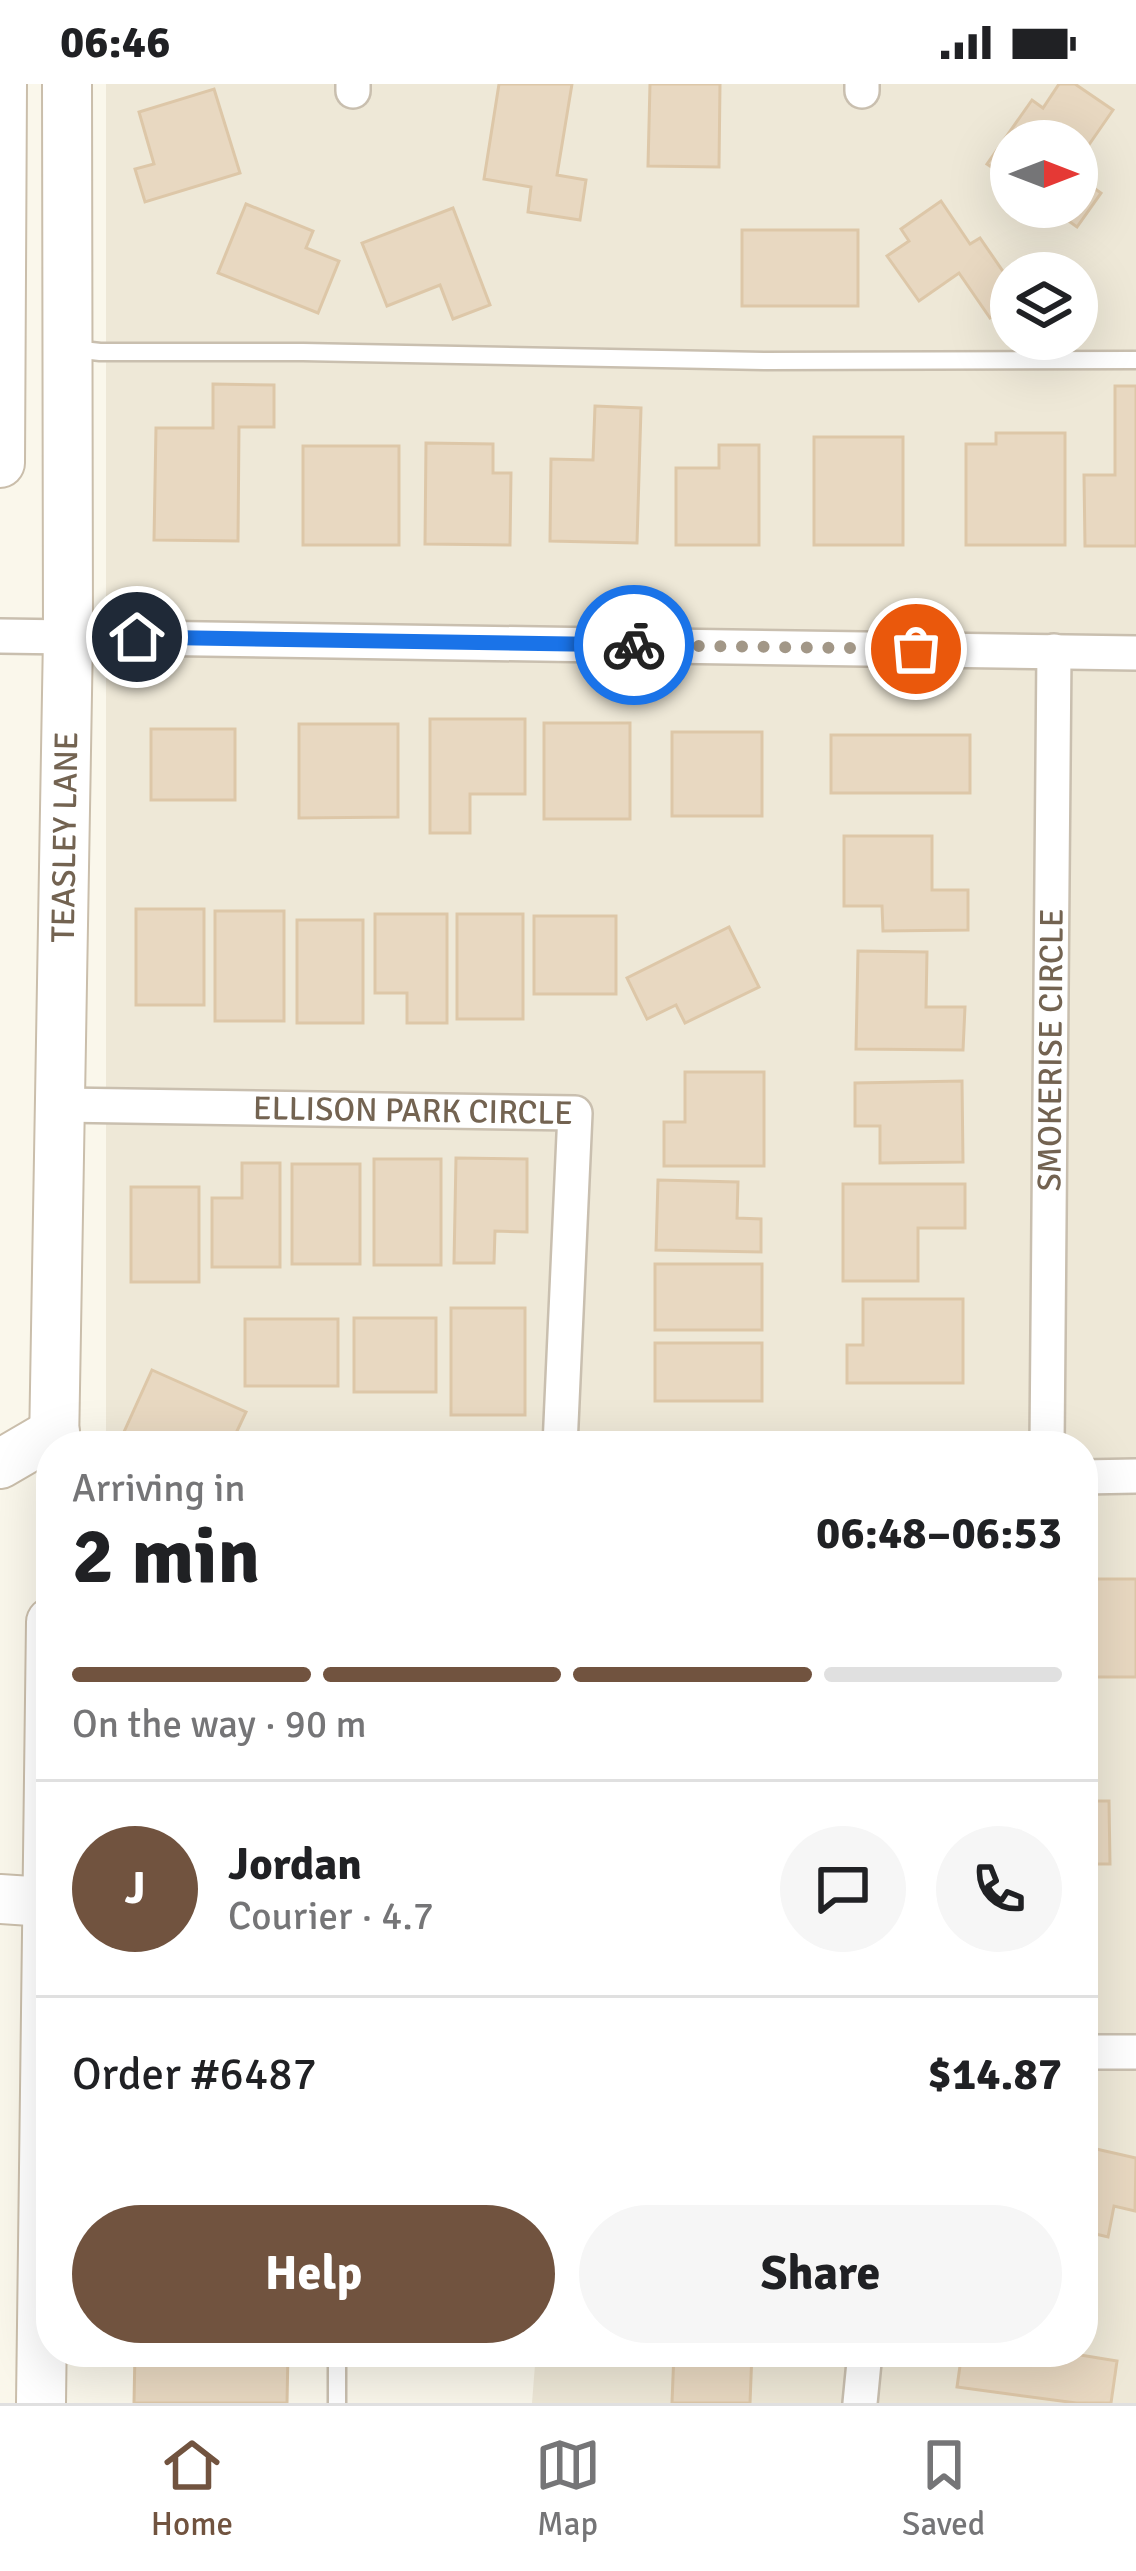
<!DOCTYPE html>
<html lang="en">
<head>
<meta charset="utf-8">
<style>
  body { margin:0; font-family:Signika,sans-serif; background:#f6f6f6; color:#202124; height:100vh; display:flex; flex-direction:column; font-size:45px; white-space:nowrap }
  * { box-sizing:border-box; margin:0 }
  p { font-size:39px; color:#757577 }
  .icon { flex:none; width:66px; height:66px; fill:none; stroke:currentColor; stroke-width:2; stroke-linecap:round; stroke-linejoin:round }
  .map { position:relative; flex:1; overflow:hidden }
  .drawer { position:absolute; left:36px; top:1347px; width:1062px; height:936px; display:flex; flex-direction:column; background:#fff; border-radius:48px; box-shadow:0 12px 48px #0002 }
  .drawer>* { flex:none }
  .needle { width:78px; rotate:90deg }
  .tools { position:absolute; left:990px; top:36px; display:grid; gap:24px }
  .tools a { display:grid; place-items:center; width:108px; height:108px; border-radius:50%; background:#fff; box-shadow:0 12px 48px #0002; font-size:60px }
  .pin { position:absolute; display:grid; place-items:center; width:102px; height:102px; color:#fff; margin:-51px; border:6px solid #fff; border-radius:50%; box-shadow:0 3px 12px #0007 }
  .courier { position:absolute; display:grid; place-items:center; width:120px; height:120px; margin:-60px; border:9px solid #1a73e8; border-radius:50%; background:#fff; color:#222; box-shadow:0 3px 15px #0007 }
  .head em { font-style:normal; font-weight:700 }
  .head div { display:flex; flex-direction:column-reverse }
  .head { display:flex; align-items:center; justify-content:space-between; height:204px; padding:0 36px }
  h1 { font-size:78px; font-weight:700; line-height:90px }
  .bar { display:grid; grid-template-columns:repeat(4,1fr); gap:18px 12px; align-content:center; height:144px; padding:0 36px }
  .bar i { height:15px; border-radius:9px; background:#e0e0e0 }
  .bar .selected { background:#71533f }
  .bar p { grid-column:span 4 }
  .line { display:flex; align-items:center; gap:30px; padding:0 36px; border-top:3px solid #e0e0e0 }
  .line div { flex:1 }
  .round { display:grid; place-items:center; flex:none; width:126px; height:126px; border-radius:63px; background:#f6f6f6 }
  .button { display:flex; gap:24px; margin-top:auto; padding:24px 36px }
  .button a { flex:1; height:138px; border-radius:72px; background:#71533f; color:#fff; font-size:48px; font-weight:700; line-height:138px; text-align:center }
  .button a+a { background:#f6f6f6; color:#202124 }
  .status { display:flex; justify-content:space-between; align-items:center; height:84px; padding:0 60px; background:#fff; direction:ltr }
  .status svg { height:33px; fill:currentColor }
  .tabs { display:flex; justify-content:space-around; align-items:center; height:168px; border-top:3px solid #e0e0e0; background:#fff; font-size:33px; color:#757577 }
  .tabs a { display:grid; justify-items:center; gap:6px }
  .tabs .selected { color:#71533f }
  .map>svg:first-child { display:block }
  .residential { fill:#eee8d7; fill-rule:evenodd }
  .building { fill:#e8d8c1; stroke:#ddc7a8; stroke-width:3 }
  .lines { fill:none; stroke-linecap:round; stroke-linejoin:round }
  .service-casing { stroke:#c9bfaf; stroke-width:21 }
  .minor-casing { stroke:#c9bfaf; stroke-width:38 }
  .secondary-casing { stroke:#cabeab; stroke-width:52 }
  .service { stroke:#fff; stroke-width:16 }
  .minor { stroke:#fff; stroke-width:33 }
  .secondary { stroke:#fff; stroke-width:48 }
  .done { stroke:#a29787; stroke-width:12; stroke-dasharray:0 21.6 }
  .route { stroke:#1a73e8; stroke-width:15 }
  .labels { text-anchor:middle; dominant-baseline:central; stroke-width:10; stroke-linejoin:round; paint-order:stroke }
  .street-label { font-size:33px; fill:#736351; stroke:#fdfbf1 }
</style>
</head>
<body>
<div class="status"><b>06:46</b><svg viewBox="0 0 49 12"><path d="M0 12V9h3v3zM5 12V6h3v6zM10 12V3h3v9zM15 12V0h3v12zM26 1h20v11H26zM47 4h2v5h-2z"/></svg></div>
<div class="map">
<svg width="1136" height="2319" viewBox="0 0 1136 2319">
  <rect width="100%" height="100%" fill="#faf7eb"/>
  <path class="residential" d="M106 0H1136V2319H532L536 2268H1083V1362H106ZM1011 57H1077V123H1011ZM1011 189H1077V255H1011Z"/>
  <g class="building">
    <polygon points="499,0 572,0 557,91 586,96 580,136 528,128 531,103 484,95"/>
    <polygon points="650,0 720,0 719,83 648,82"/>
    <polygon points="1059,0 1075,0 1113,26 1077,78 1077,57 1011,57 1011,96 987,80 1032,16 1043,24"/>
    <polygon points="214,5 240,89 145,118 135,85 154,80 139,28"/>
    <polygon points="1077,92 1101,109 1077,143 1049,123 1077,123"/>
    <polygon points="941,117 970,160 980,154 1011,199 1011,220 990,234 959,189 919,217 887,172 909,157 901,145"/>
    <polygon points="246,120 313,147 306,164 339,177 318,229 218,189"/>
    <polygon points="453,124 490,221 453,235 440,201 387,222 362,159"/>
    <rect x="742" y="146" width="116" height="76"/>
    <polygon points="213,300 274,301 274,343 239,343 238,457 154,456 156,344 213,344"/>
    <polygon points="1115,302 1136,302 1136,462 1085,462 1084,391 1115,391"/>
    <polygon points="595,322 641,324 637,459 550,457 551,375 593,376"/>
    <polygon points="996,349 1065,349 1065,461 966,461 966,360 996,360"/>
    <rect x="814" y="353" width="89" height="108"/>
    <polygon points="426,359 493,360 493,389 511,389 510,461 425,460"/>
    <polygon points="719,361 759,361 759,461 676,461 676,384 719,384"/>
    <rect x="303" y="362" width="96" height="99"/>
    <polygon points="430,635 525,635 525,710 470,710 470,749 430,749"/>
    <rect x="544" y="639" width="86" height="96"/>
    <polygon points="299,640 398,640 398,733 299,734"/>
    <rect x="151" y="645" width="84" height="71"/>
    <rect x="672" y="648" width="90" height="84"/>
    <rect x="831" y="651" width="139" height="58"/>
    <polygon points="844,752 932,752 932,806 968,806 968,846 883,847 882,822 844,822"/>
    <rect x="136" y="825" width="68" height="96"/>
    <rect x="215" y="827" width="69" height="110"/>
    <polygon points="375,830 447,830 447,939 407,939 407,909 375,909"/>
    <rect x="457" y="830" width="66" height="105"/>
    <rect x="534" y="832" width="82" height="78"/>
    <rect x="297" y="836" width="66" height="103"/>
    <polygon points="729,843 759,903 685,939 676,921 647,935 627,894"/>
    <polygon points="858,867 927,868 926,923 965,923 963,966 856,965"/>
    <polygon points="685,988 764,988 764,1082 664,1082 664,1038 685,1038"/>
    <polygon points="962,997 963,1078 880,1079 880,1042 855,1042 855,999"/>
    <polygon points="456,1074 527,1075 527,1148 495,1147 494,1179 454,1179"/>
    <rect x="374" y="1075" width="67" height="106"/>
    <polygon points="242,1079 280,1079 280,1183 212,1183 212,1114 242,1114"/>
    <rect x="292" y="1080" width="68" height="100"/>
    <polygon points="658,1096 738,1098 737,1134 761,1135 761,1168 656,1166"/>
    <polygon points="843,1100 965,1100 965,1144 918,1144 918,1197 843,1197"/>
    <rect x="131" y="1103" width="68" height="95"/>
    <rect x="655" y="1180" width="107" height="66"/>
    <polygon points="863,1215 963,1215 963,1299 847,1299 847,1261 863,1261"/>
    <rect x="451" y="1224" width="74" height="107"/>
    <rect x="354" y="1234" width="82" height="74"/>
    <rect x="245" y="1235" width="93" height="67"/>
    <rect x="655" y="1259" width="107" height="58"/>
    <polygon points="152,1286 246,1328 230,1362 125,1362 119,1359"/>
    <rect x="1083" y="1495" width="53" height="98"/>
    <polygon points="1083,1717 1109,1717 1110,1780 1096,1780 1096,1853 1083,1853"/>
    <polygon points="1083,2062 1136,2074 1135,2127 1114,2122 1108,2153 1083,2147"/>
    <polygon points="135,2268 288,2268 287,2319 134,2319"/>
    <polygon points="674,2268 752,2268 750,2319 672,2319"/>
    <polygon points="962,2268 1062,2268 1117,2277 1111,2319 1076,2319 957,2303"/>
  </g>
  <g class="lines">
    <g class="service-casing">
      <g id="service">
        <polyline points="74,265 100,268 303,268 765,277 1136,276"/>
        <polyline points="337,2268 337,2319"/>
      </g>
    </g>
    <g class="minor-casing">
      <g id="minor">
        <polyline points="353,0 353,7"/>
        <polyline points="862,0 862,7"/>
        <polyline points="0,552 1136,569"/>
        <path id="s1" d="M62 1021 575 1029 560 1362"/>
        <path id="s2" d="M1047 1362 1054 567"/>
        <polyline points="1083,1393 1136,1392"/>
        <polyline points="1083,1968 1136,1968"/>
        <polyline points="860,2319 865,2268"/>
      </g>
    </g>
    <g class="secondary-casing">
      <g id="secondary">
        <polyline points="0,379 2,0"/>
        <path id="s3" d="M54 1362 68 552 67 0"/>
        <polyline points="0,1380 55,1348"/>
        <polyline points="0,1815 46,1818"/>
        <polyline points="41,2319 51,1538"/>
      </g>
    </g>
    <use href="#service" class="service"/>
    <use href="#minor" class="minor"/>
    <use href="#secondary" class="secondary"/>
  </g>
  <g class="lines">
    <polyline class="done" points="634,561 916,565"/>
    <polyline class="route" points="137,553 634,561"/>
  </g>
  <g class="labels">
    <g class="street-label">
      <text stroke="none"><textPath href="#s3" startOffset="609">TEASLEY LANE</textPath></text>
      <text stroke="none"><textPath href="#s2" startOffset="396">SMOKERISE CIRCLE</textPath></text>
      <text stroke="none"><textPath href="#s1" startOffset="351">ELLISON PARK CIRCLE</textPath></text>
    </g>
  </g>
</svg>
<div class="tools">
<a><svg class="needle" viewBox="-14 -14 28 28"><path d="M0-13l5 13h-10z" fill="#e53935"/><path d="M0 13l5-13h-10z" fill="#757577"/></svg></a>
<a><svg class="icon" aria-label="layers" viewBox="0 0 24 24"><path d="M12 4l9 5-9 5-9-5zM3 14l9 5 9-5"/></svg></a>
</div>
<div class="pin" style="left:916px;top:565px;background:#ea580c"><svg class="icon" aria-label="bag" viewBox="0 0 24 24"><path d="M5 8h14l-1 12H6zM9 8a3 3 0 0 1 6 0"/></svg></div>
<div class="pin" style="left:137px;top:553px;background:#1f2937"><svg class="icon" aria-label="home" viewBox="0 0 24 24"><path d="M3 11l9-7 9 7M6 9v11h12V9"/></svg></div>
<div class="courier" style="left:634px;top:561px"><svg class="icon" aria-label="bike" viewBox="0 0 24 24"><circle cx="6" cy="16" r="4"/><circle cx="18" cy="16" r="4"/><path d="M6 16l4-8h5l3 8M10 8l3 8H6M13 5h3"/></svg></div>
<section class="drawer">
<div class="head"><div><h1>2 min</h1><p>Arriving in</p></div><em>06:48–06:53</em></div>
<div class="bar"><i class="selected"></i><i class="selected"></i><i class="selected"></i><i></i><p>On the way · 90 m</p></div>
<div class="line" style="height:216px"><b class="round" style="background:#71533f;color:#fff">J</b><div><b>Jordan</b><p>Courier · 4.7</p></div><a class="round"><svg class="icon" aria-label="chat" viewBox="0 0 24 24"><path d="M4 5h16v11H9l-5 4z"/></svg></a><a class="round"><svg class="icon" aria-label="phone" viewBox="0 0 24 24"><path d="M5 4h4l2 5-3 2q2 4 5 5l2-3 5 2v4C11 20 4 13 5 4z"/></svg></a></div>
<div class="line" style="height:156px"><div>Order #6487</div><b>$14.87</b></div>
<div class="button"><a>Help</a><a>Share</a></div>
</section>
</div>
<nav class="tabs">
<a class="selected"><svg class="icon" aria-label="home" viewBox="0 0 24 24"><path d="M3 11l9-7 9 7M6 9v11h12V9"/></svg>Home</a>
<a><svg class="icon" aria-label="map" viewBox="0 0 24 24"><path d="M3 6l6-2 6 2 6-2v14l-6 2-6-2-6 2zM9 4v14M15 6v14"/></svg>Map</a>
<a><svg class="icon" aria-label="saved" viewBox="0 0 24 24"><path d="M7 4h10v16l-5-4-5 4z"/></svg>Saved</a>
</nav>
</body>
</html>
